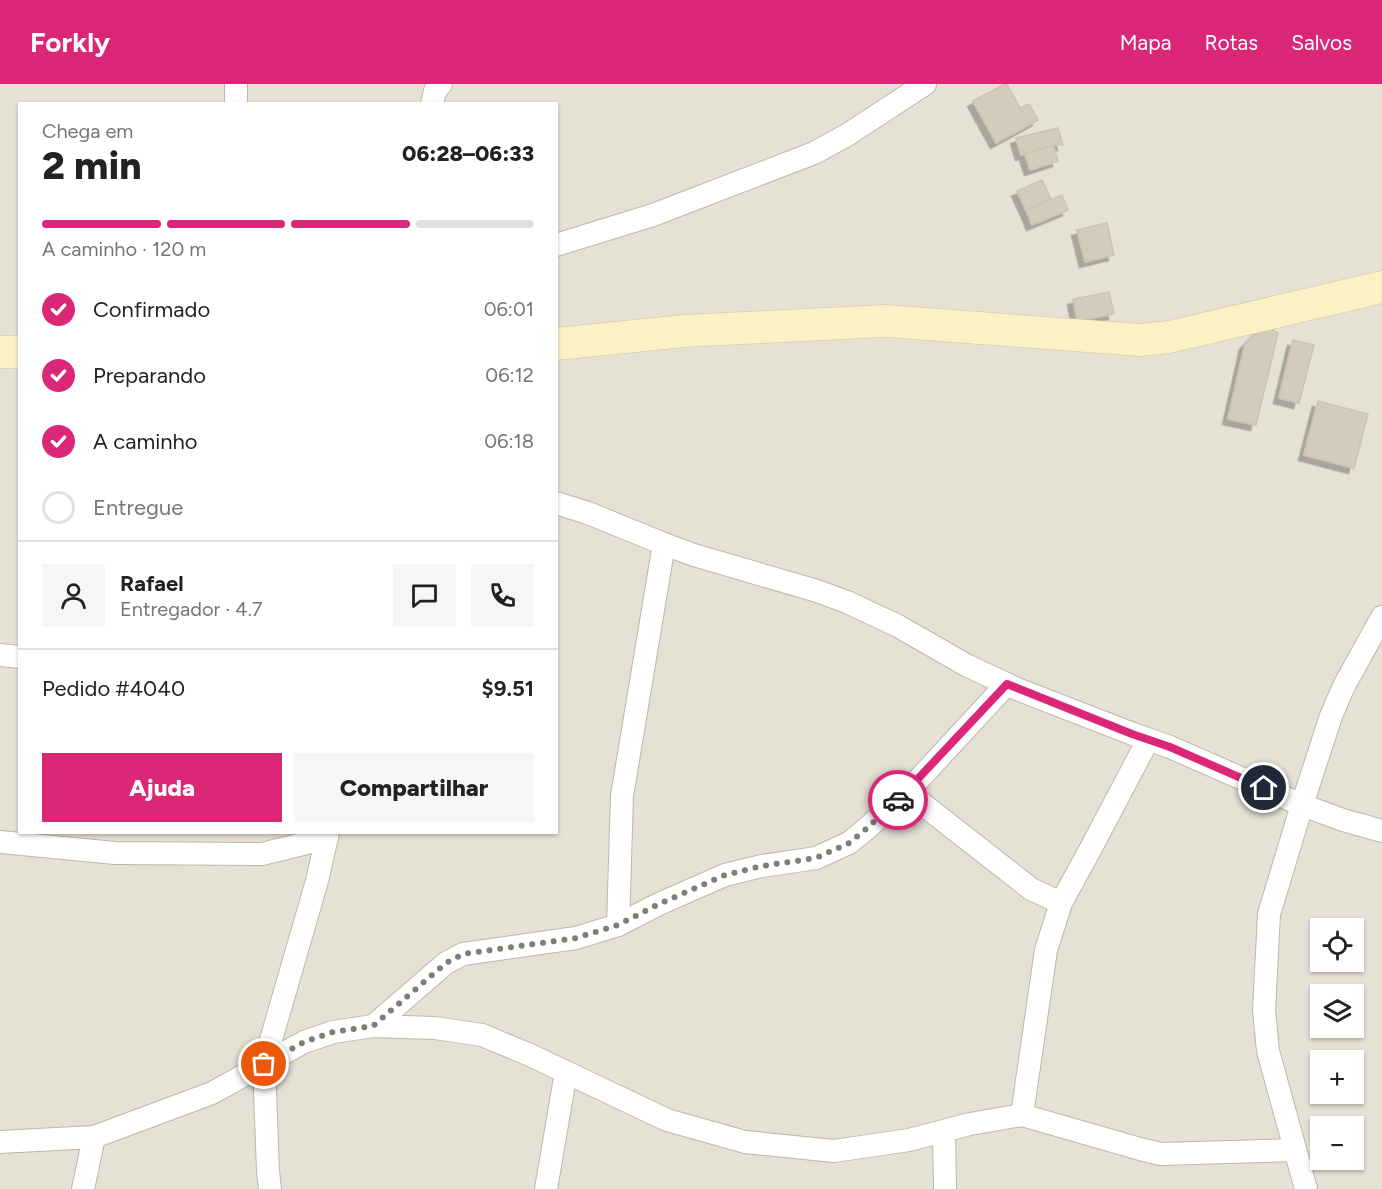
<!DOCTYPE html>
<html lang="pt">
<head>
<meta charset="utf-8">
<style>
  body { margin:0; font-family:Figtree,sans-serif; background:#f6f6f6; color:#222; height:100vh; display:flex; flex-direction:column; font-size:22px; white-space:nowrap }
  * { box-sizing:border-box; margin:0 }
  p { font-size:20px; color:#767676 }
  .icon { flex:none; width:33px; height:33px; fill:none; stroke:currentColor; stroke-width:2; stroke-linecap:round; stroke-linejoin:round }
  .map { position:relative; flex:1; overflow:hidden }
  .details { position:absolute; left:18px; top:18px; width:540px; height:732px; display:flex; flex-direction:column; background:#fff; border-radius:0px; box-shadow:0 2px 4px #0004 }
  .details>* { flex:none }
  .fabs { position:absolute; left:1310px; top:834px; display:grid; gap:12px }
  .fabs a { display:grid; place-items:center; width:54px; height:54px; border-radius:0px; background:#fff; box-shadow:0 2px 4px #0004; font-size:30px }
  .pin { position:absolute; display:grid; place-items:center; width:51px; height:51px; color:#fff; margin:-26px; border:3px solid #fff; border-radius:50%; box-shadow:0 2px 6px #0007 }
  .courier { position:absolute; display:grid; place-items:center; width:60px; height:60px; margin:-30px; border:4px solid #db2777; border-radius:50%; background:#fff; color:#222; box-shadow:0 2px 8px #0007 }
  .headline em { font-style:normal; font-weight:800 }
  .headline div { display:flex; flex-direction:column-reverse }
  .headline { display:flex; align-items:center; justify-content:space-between; height:102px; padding:0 24px }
  h1 { font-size:39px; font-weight:800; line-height:45px }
  .bar { display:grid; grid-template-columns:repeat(4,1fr); gap:9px 6px; align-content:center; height:72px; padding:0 24px }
  .bar i { height:8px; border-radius:4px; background:#e0e0e0 }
  .bar .active { background:#db2777 }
  .bar p { grid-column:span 4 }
  .line { display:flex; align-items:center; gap:15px; padding:0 24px; border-top:2px solid #e0e0e0 }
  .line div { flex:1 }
  .round { display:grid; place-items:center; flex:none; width:63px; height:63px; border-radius:0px; background:#f6f6f6 }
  ol { padding:0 24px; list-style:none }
  li { display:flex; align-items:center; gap:18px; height:66px }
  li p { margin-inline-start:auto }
  li .icon { padding:6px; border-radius:50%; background:#db2777; color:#fff; stroke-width:4 }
  li:last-child { color:#767676 }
  li i { width:33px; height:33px; border:3px solid #e0e0e0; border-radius:50% }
  .primary-button { display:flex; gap:12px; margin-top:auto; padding:12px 24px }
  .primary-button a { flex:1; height:69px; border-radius:0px; background:#db2777; color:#fff; font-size:24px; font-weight:800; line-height:69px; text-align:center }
  .primary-button a+a { background:#f6f6f6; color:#222 }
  header { display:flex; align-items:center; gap:36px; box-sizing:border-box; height:84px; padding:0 30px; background:#db2777; color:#fff }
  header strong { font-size:28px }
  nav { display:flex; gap:33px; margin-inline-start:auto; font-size:21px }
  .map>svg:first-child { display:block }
  .residential { fill:#e6e1d5; fill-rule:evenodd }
  .building { fill:#d4cbbc; stroke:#cec3b0; stroke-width:1.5; filter:url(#shadow) }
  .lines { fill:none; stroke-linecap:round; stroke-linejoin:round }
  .street-casing { stroke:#beb7a9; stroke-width:24 }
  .secondary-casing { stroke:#d1c498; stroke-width:33 }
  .street { stroke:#fff; stroke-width:22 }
  .secondary { stroke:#fcf1c6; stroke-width:32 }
  .done { stroke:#827d74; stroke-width:6; stroke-dasharray:0 10.8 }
  .route { stroke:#db2777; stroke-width:8 }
</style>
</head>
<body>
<header>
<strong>Forkly</strong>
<nav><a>Mapa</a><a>Rotas</a><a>Salvos</a></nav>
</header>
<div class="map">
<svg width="1382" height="1105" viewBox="0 0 1382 1105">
  <defs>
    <filter id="shadow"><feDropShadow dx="-5.5" dy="5.5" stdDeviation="0" flood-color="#0004"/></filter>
  </defs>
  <rect width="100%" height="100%" fill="#f2efe6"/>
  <path class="residential" d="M0 0H1382V1105H0ZM20 20H556V748H20ZM1320 844H1353V878H1320ZM1320 910H1353V944H1320ZM1320 976H1353V1010H1320ZM1320 1042H1353V1076H1320Z"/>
  <g class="building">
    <polygon points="1005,0 1007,0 1020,24 1029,20 1038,36 996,59 973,17"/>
    <polygon points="1058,44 1063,61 1053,61 1021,71 1016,54"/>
    <polygon points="1053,61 1058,77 1030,86 1025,70"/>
    <polygon points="1042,96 1051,115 1026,126 1017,107"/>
    <polygon points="1062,111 1068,126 1032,141 1026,126"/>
    <polygon points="1107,139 1114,171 1085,178 1077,146"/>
    <polygon points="1109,208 1114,230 1077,237 1073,215"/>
    <polygon points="1263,241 1278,249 1256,341 1228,335 1245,260"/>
    <polygon points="1293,256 1314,261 1299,319 1279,314"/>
    <polygon points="1318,317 1368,330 1354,384 1304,371"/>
  </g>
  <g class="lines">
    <g class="street-casing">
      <g id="street">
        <polyline points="236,0 236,20"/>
        <polyline points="432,20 435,7 441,0"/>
        <polyline points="556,161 653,131 814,69 847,51 925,0"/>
        <polyline points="556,419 588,429 664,460 694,471 817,507 847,518 898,542 966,581 1017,605 1133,650 1170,663 1302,721 1343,736 1382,747"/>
        <polyline points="0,571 20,573"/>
        <polyline points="907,708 1031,805 1061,819"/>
        <polyline points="0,758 115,769 262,770 327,754"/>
        <polyline points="618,841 622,712 664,460"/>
        <polyline points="373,942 446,879 463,870 576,854 618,841 659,820 725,791 762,782 816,774 849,759 865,746 907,708 1007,600"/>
        <polyline points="1022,1031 1046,866 1061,819 1091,764 1148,656"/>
        <polyline points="944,1047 945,1105"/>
        <polyline points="0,1058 94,1053 212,1009 304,958 333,948 373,942 435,944 482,951 530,971 667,1036 745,1058 834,1067 909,1056 970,1040 1022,1031 1140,1065 1161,1070 1295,1066"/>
        <polyline points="83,1105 94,1053"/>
        <polyline points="270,1105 268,1087 264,980 317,797 328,748"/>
        <polyline points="546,1105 566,988"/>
        <polyline points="1306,1105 1268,967 1264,926 1269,830 1302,721 1331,632 1344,602 1382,533"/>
      </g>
    </g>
    <g class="secondary-casing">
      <g id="secondary">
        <polyline points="556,260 684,247 886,237 1140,256 1169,253 1382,203"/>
        <polyline points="0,268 20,268"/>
      </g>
    </g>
    <use href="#street" class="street"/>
    <use href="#secondary" class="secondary"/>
  </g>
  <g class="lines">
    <polyline class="done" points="264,980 304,958 333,948 373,942 446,879 463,870 576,854 618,841 659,820 725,791 762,782 816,774 849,759 865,746 898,716"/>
    <polyline class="route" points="898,716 1007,600 1132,650 1170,663 1264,704"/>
  </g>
</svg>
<div class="fabs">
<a><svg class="icon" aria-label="locate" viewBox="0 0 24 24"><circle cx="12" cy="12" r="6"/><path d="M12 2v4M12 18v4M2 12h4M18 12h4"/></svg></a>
<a><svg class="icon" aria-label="layers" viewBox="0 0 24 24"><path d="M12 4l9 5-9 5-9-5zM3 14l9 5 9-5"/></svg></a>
<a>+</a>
<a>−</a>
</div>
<div class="pin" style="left:264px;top:980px;background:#ea580c"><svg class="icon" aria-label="bag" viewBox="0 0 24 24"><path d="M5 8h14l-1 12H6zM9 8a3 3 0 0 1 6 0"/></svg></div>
<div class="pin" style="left:1264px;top:704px;background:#1f2937"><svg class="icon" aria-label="home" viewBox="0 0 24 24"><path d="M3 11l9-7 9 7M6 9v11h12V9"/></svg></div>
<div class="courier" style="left:898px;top:716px"><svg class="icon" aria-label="car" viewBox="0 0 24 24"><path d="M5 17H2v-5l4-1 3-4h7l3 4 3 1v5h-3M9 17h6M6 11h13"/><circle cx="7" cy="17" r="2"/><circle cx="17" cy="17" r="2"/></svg></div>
<section class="details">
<div class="headline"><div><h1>2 min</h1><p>Chega em</p></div><em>06:28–06:33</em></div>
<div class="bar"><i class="active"></i><i class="active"></i><i class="active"></i><i></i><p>A caminho · 120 m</p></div>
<ol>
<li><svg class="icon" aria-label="check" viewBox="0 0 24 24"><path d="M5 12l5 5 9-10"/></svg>Confirmado<p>06:01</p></li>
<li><svg class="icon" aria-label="check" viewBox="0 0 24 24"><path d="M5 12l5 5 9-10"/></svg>Preparando<p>06:12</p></li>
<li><svg class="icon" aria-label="check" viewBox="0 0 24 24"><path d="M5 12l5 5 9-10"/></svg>A caminho<p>06:18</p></li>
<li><i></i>Entregue</li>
</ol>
<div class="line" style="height:108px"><a class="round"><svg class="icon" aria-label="person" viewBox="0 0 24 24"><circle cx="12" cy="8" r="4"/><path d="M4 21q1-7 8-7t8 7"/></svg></a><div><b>Rafael</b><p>Entregador · 4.7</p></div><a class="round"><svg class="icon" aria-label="chat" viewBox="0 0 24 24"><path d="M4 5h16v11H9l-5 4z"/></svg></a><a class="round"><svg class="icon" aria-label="phone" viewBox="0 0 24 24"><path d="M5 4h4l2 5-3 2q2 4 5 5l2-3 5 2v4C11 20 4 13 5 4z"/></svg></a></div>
<div class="line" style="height:78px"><div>Pedido #4040</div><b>$9.51</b></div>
<div class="primary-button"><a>Ajuda</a><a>Compartilhar</a></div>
</section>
</div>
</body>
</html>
